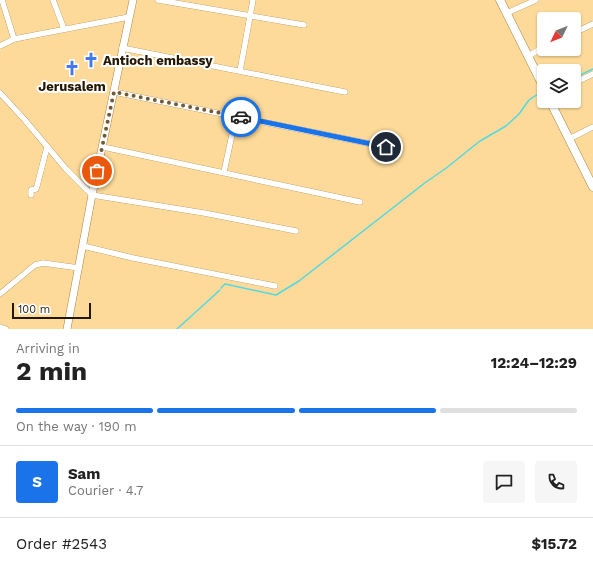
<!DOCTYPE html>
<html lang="en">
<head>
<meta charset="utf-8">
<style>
  body { margin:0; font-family:"Work Sans",sans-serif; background:#f6f6f6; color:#222; height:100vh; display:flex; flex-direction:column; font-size:15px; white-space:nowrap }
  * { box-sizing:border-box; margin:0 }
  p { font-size:13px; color:#767676 }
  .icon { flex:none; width:22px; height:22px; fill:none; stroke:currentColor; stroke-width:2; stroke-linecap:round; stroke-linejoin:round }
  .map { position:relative; height:329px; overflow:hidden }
  .details { display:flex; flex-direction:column; background:#fff; flex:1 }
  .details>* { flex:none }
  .needle { width:26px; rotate:227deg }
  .tools { position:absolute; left:537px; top:12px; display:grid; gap:8px }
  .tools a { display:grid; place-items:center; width:44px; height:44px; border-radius:4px; background:#fff; box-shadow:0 1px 3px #0004; font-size:20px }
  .scale { position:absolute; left:12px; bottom:10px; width:79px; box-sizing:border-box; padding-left:4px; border:2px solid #241700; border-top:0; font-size:11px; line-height:14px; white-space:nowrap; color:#241700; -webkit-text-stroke:3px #fff; paint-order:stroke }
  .pin { position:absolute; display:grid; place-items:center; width:34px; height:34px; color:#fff; margin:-17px; border:2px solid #fff; border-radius:50%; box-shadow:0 1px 4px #0007 }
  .courier { position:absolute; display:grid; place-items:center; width:40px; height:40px; margin:-20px; border:3px solid #1a73e8; border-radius:50%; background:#fff; color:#222; box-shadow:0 1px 5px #0007 }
  .headline em { font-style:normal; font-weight:700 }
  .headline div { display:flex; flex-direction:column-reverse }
  .headline { display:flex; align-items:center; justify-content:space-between; height:68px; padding:0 16px }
  h1 { font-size:26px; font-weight:700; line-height:30px }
  .bar { display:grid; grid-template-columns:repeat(4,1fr); gap:6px 4px; align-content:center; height:48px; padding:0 16px }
  .bar i { height:5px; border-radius:3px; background:#e0e0e0 }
  .bar .selected { background:#1a73e8 }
  .bar p { grid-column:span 4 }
  .line { display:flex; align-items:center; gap:10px; padding:0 16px; border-top:1px solid #e0e0e0 }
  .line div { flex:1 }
  .round { display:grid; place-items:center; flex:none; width:42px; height:42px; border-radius:4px; background:#f6f6f6 }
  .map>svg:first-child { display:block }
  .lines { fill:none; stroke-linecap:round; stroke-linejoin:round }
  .stream { stroke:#52d9e4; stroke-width:1.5 }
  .minor-casing { stroke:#a48444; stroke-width:6 }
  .tertiary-casing { stroke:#a48444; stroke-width:8 }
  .secondary-casing { stroke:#a48444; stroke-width:9 }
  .minor { stroke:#fff; stroke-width:5.5 }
  .tertiary { stroke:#fff; stroke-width:7 }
  .secondary { stroke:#fff; stroke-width:8 }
  .done { stroke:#705b36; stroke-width:4; stroke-dasharray:0 7.2 }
  .route { stroke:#1a73e8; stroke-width:5 }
  .labels { text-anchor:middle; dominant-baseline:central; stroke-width:4; stroke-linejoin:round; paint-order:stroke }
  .poi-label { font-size:13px; font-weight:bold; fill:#241700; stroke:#fff; text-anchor:start }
</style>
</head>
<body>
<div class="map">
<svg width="593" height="329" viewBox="0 0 593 329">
  <rect width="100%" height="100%" fill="#fdda99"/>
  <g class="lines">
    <g class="stream">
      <polyline points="574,78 593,69"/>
      <polyline points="221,288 225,284 276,295 299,281 426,182 445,169 480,141 506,126 519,114 529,100 541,92"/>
      <polyline points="177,329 220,290"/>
    </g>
    <g class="minor-casing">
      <g id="minor">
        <polyline points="2,0 14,39"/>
        <polyline points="53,0 64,29"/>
        <polyline points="158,0 304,25"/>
        <polyline points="507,13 536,0"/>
        <polyline points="574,33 593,24"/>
        <polyline points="0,46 14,39 129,17"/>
        <polyline points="122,48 345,92"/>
        <polyline points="528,56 544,47"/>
        <polyline points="240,71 253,0"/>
        <polyline points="574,83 593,74"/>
        <polyline points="114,92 386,147"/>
        <polyline points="0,93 24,119 66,169 92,195 204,213 296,231"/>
        <polyline points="569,139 593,127"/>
        <polyline points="103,147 360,202"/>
        <polyline points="224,172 236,116"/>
        <polyline points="31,195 31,190 36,189 37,186 47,147"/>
        <polyline points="83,246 133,258 275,286"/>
        <polyline points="0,294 35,265 43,263 79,268"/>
        <polyline points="0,327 6,329"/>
      </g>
    </g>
    <g class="tertiary-casing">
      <polyline id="tertiary" points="67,329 92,195 133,0"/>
    </g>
    <g class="secondary-casing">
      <g id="secondary">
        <polyline points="500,0 544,88"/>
        <polyline points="550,101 593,187"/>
      </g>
    </g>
    <use href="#minor" class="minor"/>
    <use href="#tertiary" class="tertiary"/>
    <use href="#secondary" class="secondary"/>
  </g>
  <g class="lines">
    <polyline class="done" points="97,171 114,92 241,117"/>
    <polyline class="route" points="241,117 386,147"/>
  </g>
  <defs>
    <g id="church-bare" transform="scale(1.2)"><path d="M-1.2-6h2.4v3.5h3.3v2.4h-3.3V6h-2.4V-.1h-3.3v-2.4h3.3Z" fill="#4379ea" stroke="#fff" stroke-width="2.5" paint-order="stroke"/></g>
  </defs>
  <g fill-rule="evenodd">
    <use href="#church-bare" x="91" y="60"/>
    <use href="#church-bare" x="72" y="68"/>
  </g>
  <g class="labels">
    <g class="poi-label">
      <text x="103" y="60">Antioch embassy</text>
      <text x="72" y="86" text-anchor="middle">Jerusalem</text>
    </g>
  </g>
</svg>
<div class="tools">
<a><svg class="needle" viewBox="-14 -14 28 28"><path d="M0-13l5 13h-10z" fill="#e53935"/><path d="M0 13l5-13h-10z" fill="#767676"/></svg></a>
<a><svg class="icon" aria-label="layers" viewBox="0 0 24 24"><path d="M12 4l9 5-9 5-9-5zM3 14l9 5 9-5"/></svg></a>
</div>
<div class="scale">100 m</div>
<div class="pin" style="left:97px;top:171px;background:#ea580c"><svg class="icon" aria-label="bag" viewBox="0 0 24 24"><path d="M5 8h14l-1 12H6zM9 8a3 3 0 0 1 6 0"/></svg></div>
<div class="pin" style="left:386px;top:147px;background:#1f2937"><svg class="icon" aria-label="home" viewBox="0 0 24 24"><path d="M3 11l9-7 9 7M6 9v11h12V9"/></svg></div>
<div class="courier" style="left:241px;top:117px"><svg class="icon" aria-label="car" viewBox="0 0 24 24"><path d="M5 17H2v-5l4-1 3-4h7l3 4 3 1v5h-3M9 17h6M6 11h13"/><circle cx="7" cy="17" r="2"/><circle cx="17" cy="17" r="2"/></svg></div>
</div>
<section class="details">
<div class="headline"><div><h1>2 min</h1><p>Arriving in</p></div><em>12:24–12:29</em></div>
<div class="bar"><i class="selected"></i><i class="selected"></i><i class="selected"></i><i></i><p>On the way · 190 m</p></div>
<div class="line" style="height:72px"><b class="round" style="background:#1a73e8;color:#fff">S</b><div><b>Sam</b><p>Courier · 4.7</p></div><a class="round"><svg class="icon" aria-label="chat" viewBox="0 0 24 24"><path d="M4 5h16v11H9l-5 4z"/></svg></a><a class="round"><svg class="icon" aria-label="phone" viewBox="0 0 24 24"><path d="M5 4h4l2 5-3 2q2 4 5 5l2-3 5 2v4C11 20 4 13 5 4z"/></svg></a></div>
<div class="line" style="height:52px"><div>Order #2543</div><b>$15.72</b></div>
</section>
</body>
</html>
